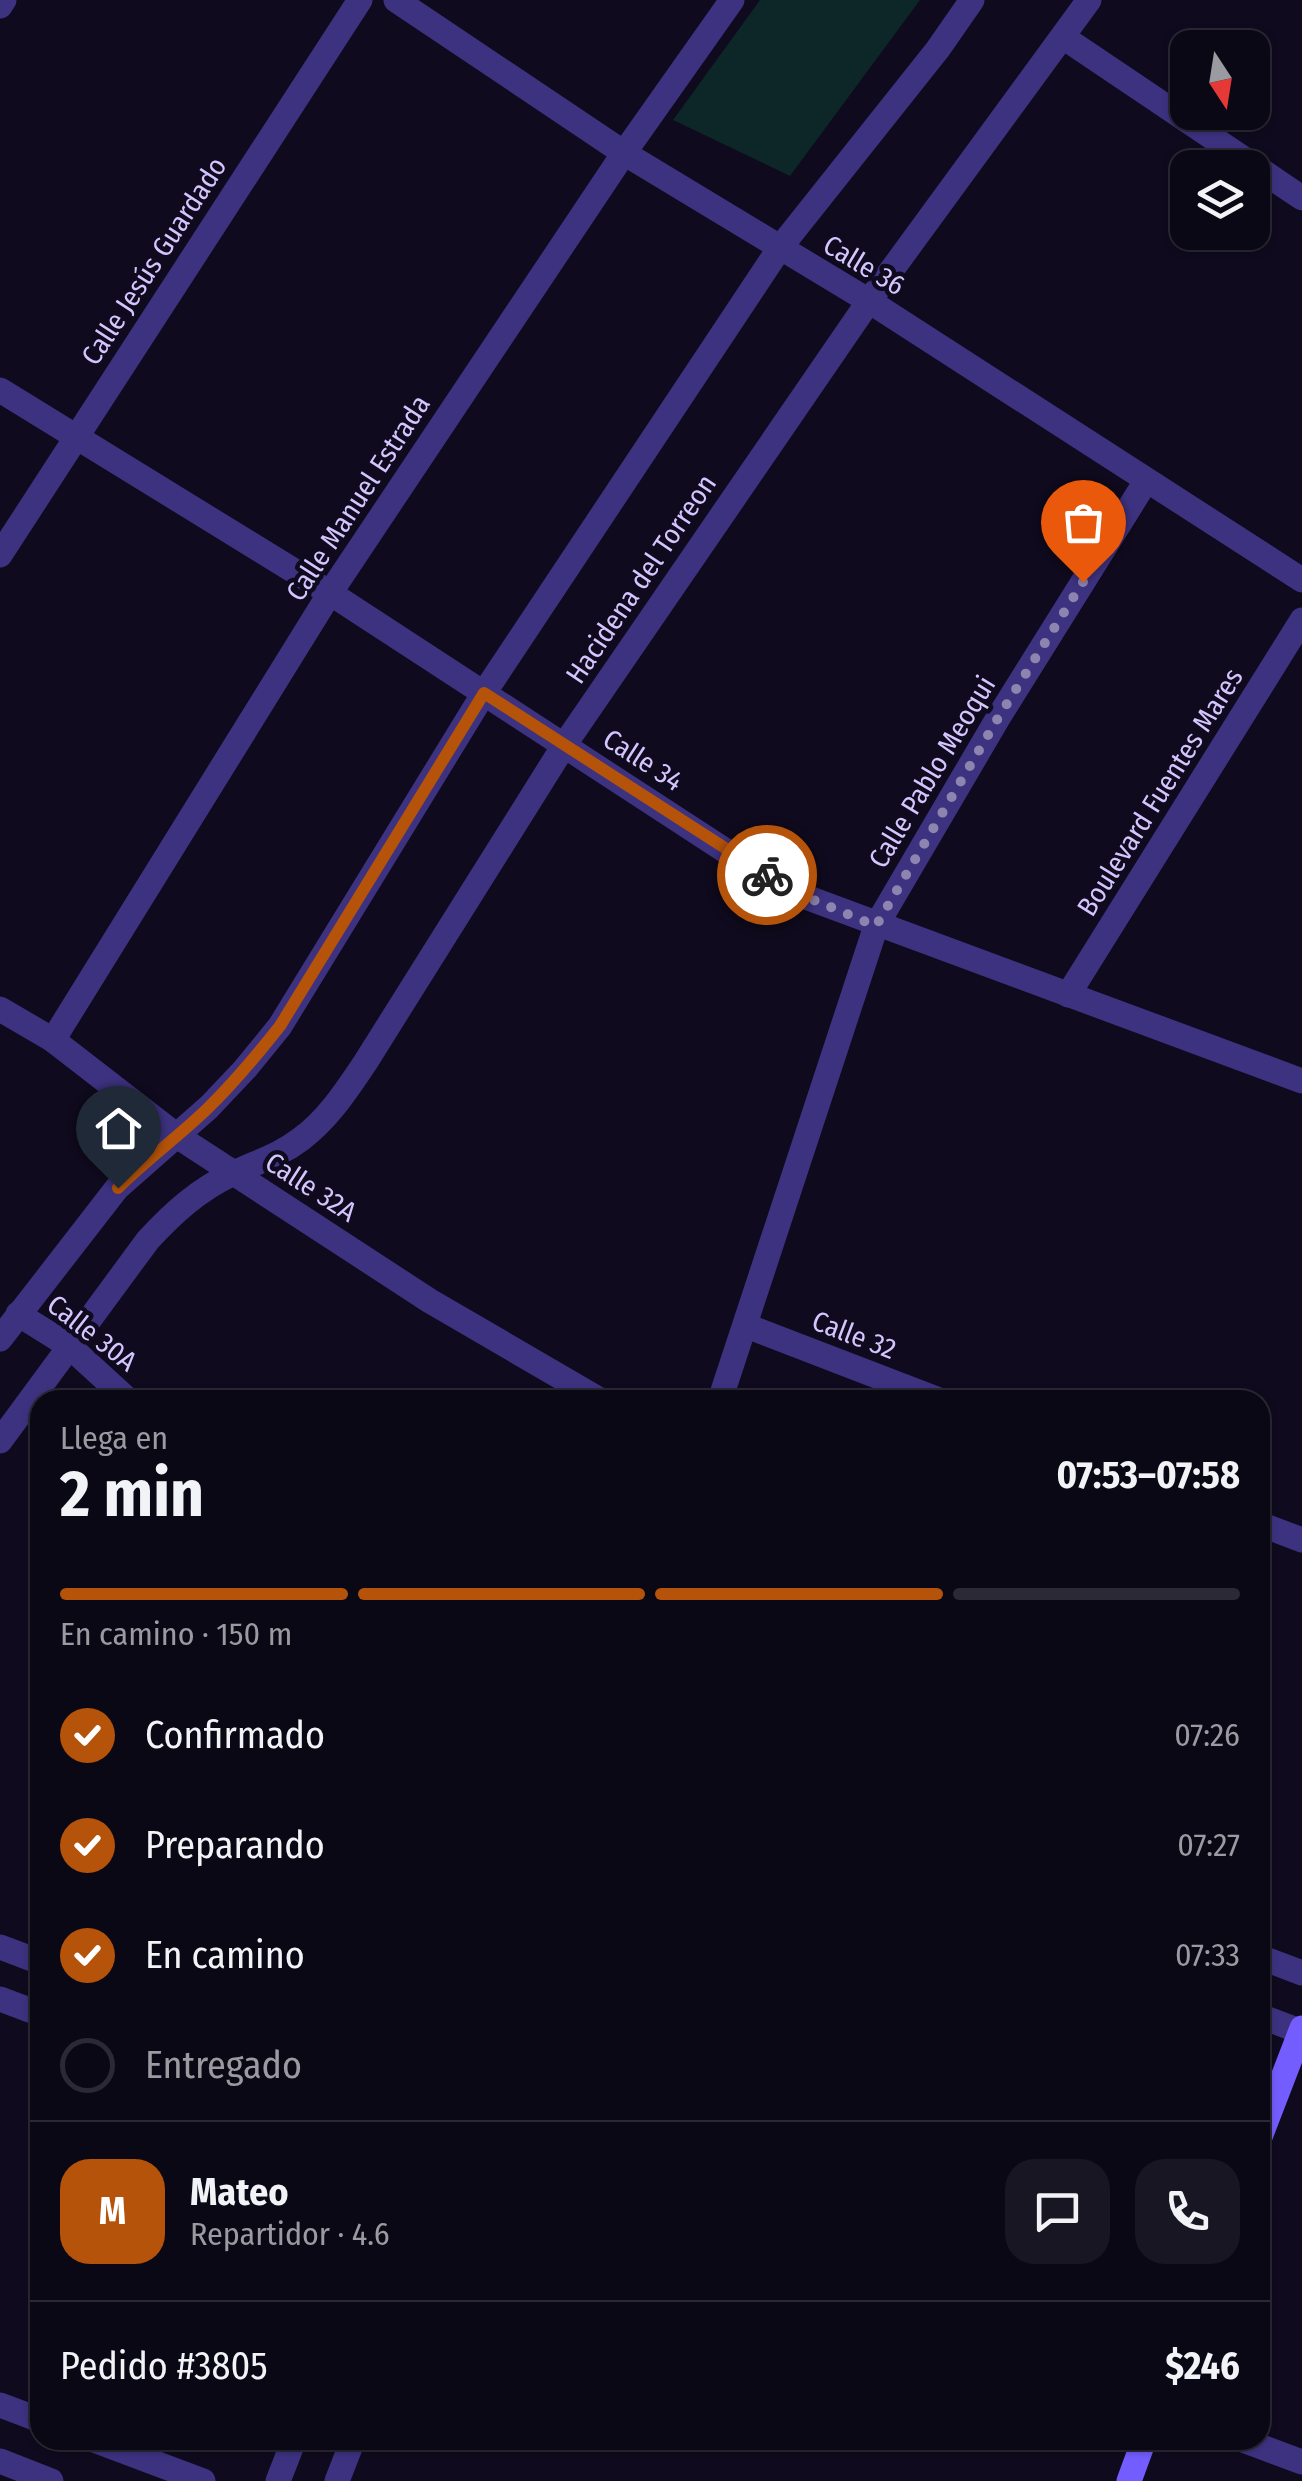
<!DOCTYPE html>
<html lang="es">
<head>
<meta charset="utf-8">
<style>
  body { margin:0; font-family:"Fira Sans Condensed",sans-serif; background:#191623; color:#f1f3f6; height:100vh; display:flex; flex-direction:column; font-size:38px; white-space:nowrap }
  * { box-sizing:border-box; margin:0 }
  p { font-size:32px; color:#9a9aa1 }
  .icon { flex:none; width:55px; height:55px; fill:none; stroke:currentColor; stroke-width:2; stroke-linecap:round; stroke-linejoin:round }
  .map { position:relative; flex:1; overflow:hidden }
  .details { position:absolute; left:30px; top:1390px; width:1240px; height:1060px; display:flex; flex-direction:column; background:#0b0816; border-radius:30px; box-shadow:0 2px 8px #0004,0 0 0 2px #2b2935 }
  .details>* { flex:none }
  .needle { width:65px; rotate:168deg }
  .fabs { position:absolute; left:1170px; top:30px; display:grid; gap:20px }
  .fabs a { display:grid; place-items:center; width:100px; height:100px; border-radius:20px; background:#0b0816; box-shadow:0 2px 8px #0004,0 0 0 2px #2b2935; font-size:50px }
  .pin { position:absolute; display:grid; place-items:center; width:85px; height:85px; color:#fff; margin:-102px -42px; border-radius:50% 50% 50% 0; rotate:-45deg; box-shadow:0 0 10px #0007 }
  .pin .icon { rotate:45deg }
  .courier { position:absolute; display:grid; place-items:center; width:100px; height:100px; margin:-50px; border:8px solid #b45309; border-radius:50%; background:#fff; color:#222; box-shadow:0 2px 12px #0007 }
  .head em { font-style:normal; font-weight:700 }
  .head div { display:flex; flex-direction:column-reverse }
  .head { display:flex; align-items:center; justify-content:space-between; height:170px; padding:0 30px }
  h1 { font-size:65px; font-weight:700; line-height:75px }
  .bar { display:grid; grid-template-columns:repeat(4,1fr); gap:15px 10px; align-content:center; height:120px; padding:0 30px }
  .bar i { height:12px; border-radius:8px; background:#2b2935 }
  .bar .on { background:#b45309 }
  .bar p { grid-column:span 4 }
  .line { display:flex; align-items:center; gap:25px; padding:0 30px; border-top:2px solid #2b2935 }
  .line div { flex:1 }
  .round { display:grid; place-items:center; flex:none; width:105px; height:105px; border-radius:30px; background:#191623 }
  ol { padding:0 30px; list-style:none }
  li { display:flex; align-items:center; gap:30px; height:110px }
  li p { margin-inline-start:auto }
  li .icon { padding:10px; border-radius:50%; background:#b45309; color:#fff; stroke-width:4 }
  li:last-child { color:#9a9aa1 }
  li i { width:55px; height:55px; border:5px solid #2b2935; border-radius:50% }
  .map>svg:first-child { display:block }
  .green { fill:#0d2628 }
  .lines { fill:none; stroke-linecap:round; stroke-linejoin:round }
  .minor { stroke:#3d3280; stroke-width:25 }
  .secondary { stroke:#735dff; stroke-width:25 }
  .done { stroke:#8e84b0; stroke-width:10; stroke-dasharray:0 18 }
  .route { stroke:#b45309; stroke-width:12 }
  .labels { text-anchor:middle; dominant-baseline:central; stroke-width:9; stroke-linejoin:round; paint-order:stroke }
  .street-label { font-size:28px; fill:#d3c6ff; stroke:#0f0a1d }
</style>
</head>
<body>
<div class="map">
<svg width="1302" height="2481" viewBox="0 0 1302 2481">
  <rect width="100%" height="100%" fill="#0f0a1d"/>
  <polygon class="green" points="760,0 920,0 790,176 673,120"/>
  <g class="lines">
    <g class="minor">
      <polyline points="396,0 624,153 869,301 1302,580"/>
      <polyline points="0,6 4,0"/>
      <polyline points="1063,37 1302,198"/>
      <polyline points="0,390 330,593 732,855 803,896 1302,1081"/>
      <polyline points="0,555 360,0"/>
      <polyline points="1068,995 1302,620"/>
      <polyline points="0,1009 53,1040 177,1136 430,1301 600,1400"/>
      <polyline points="53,1040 330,593 624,153 732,0"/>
      <polyline points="18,1314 69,1346 128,1400"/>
      <polyline points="747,1326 939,1400"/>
      <polyline points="0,1339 117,1188 209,1107 245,1069 280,1026 484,693 779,249 938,49 972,0"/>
      <polyline points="720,1400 876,926 998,718 1146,481"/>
      <path d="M0 1441 148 1240C173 1213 198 1190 232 1174 256 1162 279 1156 301 1139 328 1119 346 1091 365 1063L565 744 869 301 1089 0"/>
      <polyline points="1260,1524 1302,1540"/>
      <polyline points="0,1947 40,1962"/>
      <polyline points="1260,1957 1302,1973"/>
      <polyline points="0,1999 40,2014"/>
      <polyline points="1260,2016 1302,2032"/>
      <polyline points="0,2405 40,2420"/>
      <polyline points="94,2440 203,2481"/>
      <polyline points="1243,2440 1302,2462"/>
      <polyline points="0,2461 51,2481"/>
      <polyline points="278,2481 294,2440"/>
      <polyline points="337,2481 353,2440"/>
    </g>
    <g class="secondary">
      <polyline points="1260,2137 1302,2028"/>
      <polyline points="1129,2481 1144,2440"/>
    </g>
  </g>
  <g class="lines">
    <polyline class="done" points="767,875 804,896 876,926 998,718 1083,582"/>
    <path class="route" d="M118 1188C146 1160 178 1137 207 1109 234 1083 257 1055 280 1026L484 693 767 875"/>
  </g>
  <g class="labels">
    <g class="street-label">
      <text transform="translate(154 261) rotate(-57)">Calle Jesús Guardado</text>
      <text transform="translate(864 265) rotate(31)">Calle 36</text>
      <text transform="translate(358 498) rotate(-57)">Calle Manuel Estrada</text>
      <text transform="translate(641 579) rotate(-56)">Hacidena del Torreon</text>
      <text transform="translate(643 760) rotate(33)">Calle 34</text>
      <text transform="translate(932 772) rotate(-59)">Calle Pablo Meoqui</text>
      <text transform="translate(1160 792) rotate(-58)">Boulevard Fuentes Mares</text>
      <text transform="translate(311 1187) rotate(33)">Calle 32A</text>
      <text transform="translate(92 1333) rotate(38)">Calle 30A</text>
      <text transform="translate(854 1335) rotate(21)">Calle 32</text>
    </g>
  </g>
</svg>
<div class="fabs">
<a><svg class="needle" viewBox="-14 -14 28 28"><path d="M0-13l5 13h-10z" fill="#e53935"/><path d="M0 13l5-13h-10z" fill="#9a9aa1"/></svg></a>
<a><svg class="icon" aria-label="layers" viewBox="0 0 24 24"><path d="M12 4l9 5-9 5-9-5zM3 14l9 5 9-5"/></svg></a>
</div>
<div class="pin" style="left:1083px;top:582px;background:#ea580c"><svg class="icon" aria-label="bag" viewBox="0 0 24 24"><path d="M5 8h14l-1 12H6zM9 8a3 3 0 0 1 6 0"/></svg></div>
<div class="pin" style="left:118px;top:1188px;background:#1f2937"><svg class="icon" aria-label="home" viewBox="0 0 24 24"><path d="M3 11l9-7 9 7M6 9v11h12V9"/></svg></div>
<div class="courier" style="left:767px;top:875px"><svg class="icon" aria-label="bike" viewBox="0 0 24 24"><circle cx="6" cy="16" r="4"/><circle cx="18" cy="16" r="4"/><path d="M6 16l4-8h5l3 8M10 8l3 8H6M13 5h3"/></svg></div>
<section class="details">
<div class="head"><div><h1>2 min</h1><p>Llega en</p></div><em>07:53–07:58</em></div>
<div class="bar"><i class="on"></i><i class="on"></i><i class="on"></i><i></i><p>En camino · 150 m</p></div>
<ol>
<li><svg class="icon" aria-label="check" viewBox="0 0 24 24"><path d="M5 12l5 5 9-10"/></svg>Confirmado<p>07:26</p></li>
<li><svg class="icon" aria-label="check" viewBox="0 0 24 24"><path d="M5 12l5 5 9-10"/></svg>Preparando<p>07:27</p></li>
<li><svg class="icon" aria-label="check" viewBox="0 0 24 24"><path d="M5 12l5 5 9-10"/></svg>En camino<p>07:33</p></li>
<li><i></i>Entregado</li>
</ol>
<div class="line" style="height:180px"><b class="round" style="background:#b45309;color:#fff">M</b><div><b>Mateo</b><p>Repartidor · 4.6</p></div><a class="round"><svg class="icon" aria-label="chat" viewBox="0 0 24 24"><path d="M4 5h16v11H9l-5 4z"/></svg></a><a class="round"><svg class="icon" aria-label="phone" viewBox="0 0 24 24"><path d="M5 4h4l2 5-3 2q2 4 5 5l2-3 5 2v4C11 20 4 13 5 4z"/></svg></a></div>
<div class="line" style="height:130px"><div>Pedido #3805</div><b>$246</b></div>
</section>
</div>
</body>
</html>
